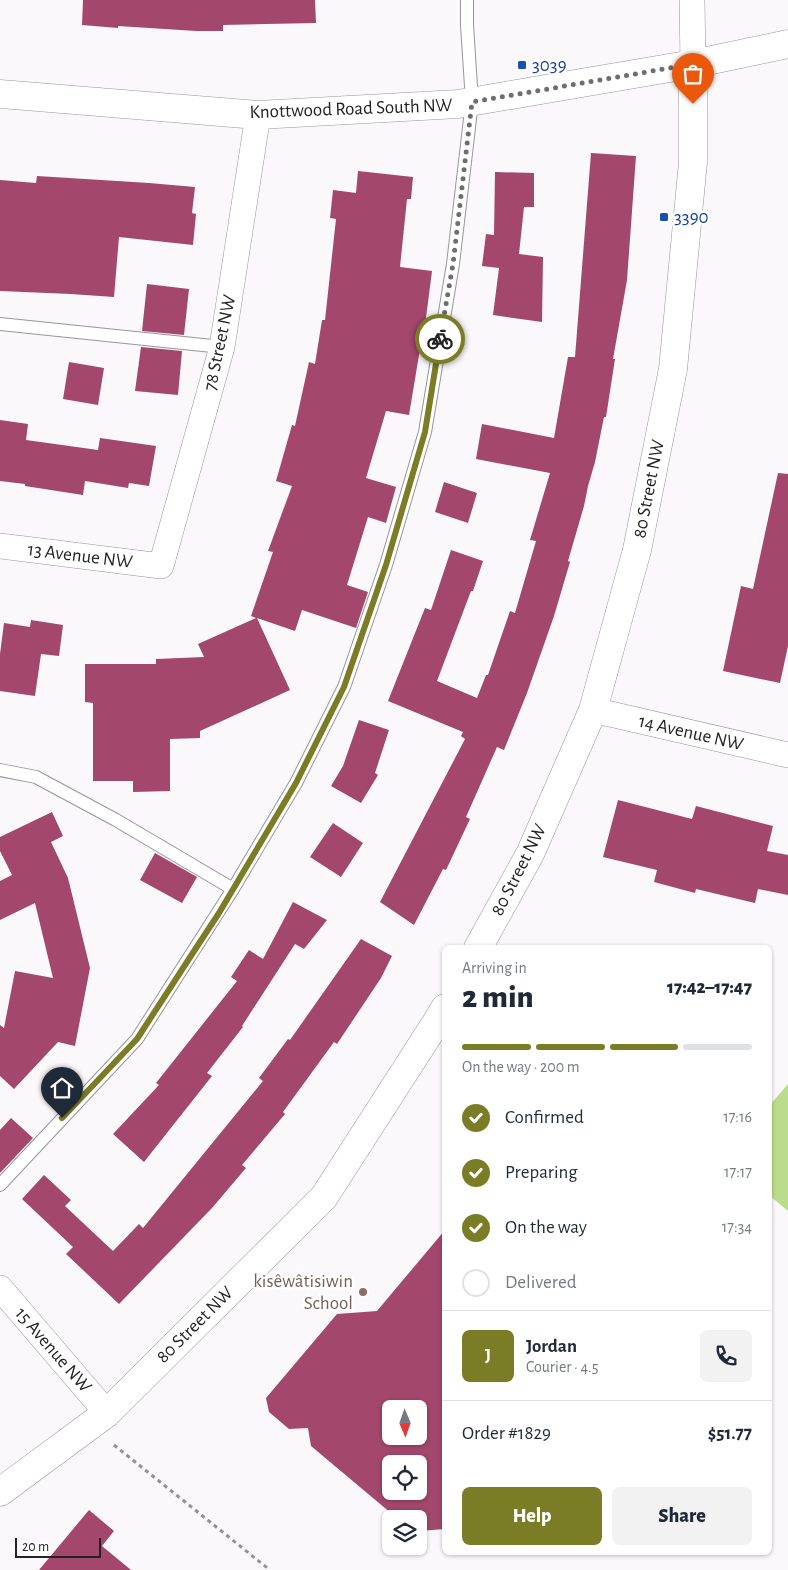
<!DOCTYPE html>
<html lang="en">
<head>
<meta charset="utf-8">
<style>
  body { margin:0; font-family:"Alegreya Sans",sans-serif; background:#f2f2f3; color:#1f2937; height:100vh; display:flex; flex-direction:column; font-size:19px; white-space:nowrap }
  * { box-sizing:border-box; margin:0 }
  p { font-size:16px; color:#747a83 }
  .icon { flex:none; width:28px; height:28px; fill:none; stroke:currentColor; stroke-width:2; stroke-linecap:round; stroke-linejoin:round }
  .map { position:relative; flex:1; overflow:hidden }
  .sheet { position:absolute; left:442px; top:945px; width:330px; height:610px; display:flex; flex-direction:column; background:#fff; border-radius:8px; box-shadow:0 1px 4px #0004 }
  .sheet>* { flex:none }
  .needle { width:32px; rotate:178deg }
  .controls { position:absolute; left:382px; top:1400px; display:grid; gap:10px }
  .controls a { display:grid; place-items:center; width:45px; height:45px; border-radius:8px; background:#fff; box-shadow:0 1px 4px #0004; font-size:25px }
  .scale { position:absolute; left:15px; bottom:12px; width:86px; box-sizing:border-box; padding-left:5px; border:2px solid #232324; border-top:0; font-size:14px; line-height:18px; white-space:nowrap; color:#232324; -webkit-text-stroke:4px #fff; paint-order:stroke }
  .pin { position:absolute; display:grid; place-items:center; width:42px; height:42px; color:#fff; margin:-51px -21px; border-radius:50% 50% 50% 0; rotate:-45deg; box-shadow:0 0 5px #0007 }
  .pin .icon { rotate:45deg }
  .courier { position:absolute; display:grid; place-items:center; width:50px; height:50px; margin:-25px; border:4px solid #7a7d26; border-radius:50%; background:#fff; color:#222; box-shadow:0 1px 6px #0007 }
  .headline em { font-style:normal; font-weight:800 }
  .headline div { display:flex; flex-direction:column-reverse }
  .headline { display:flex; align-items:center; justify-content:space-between; height:85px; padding:0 20px }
  h1 { font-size:32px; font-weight:800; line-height:38px }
  .bar { display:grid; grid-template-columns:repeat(4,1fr); gap:8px 5px; align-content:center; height:60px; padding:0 20px }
  .bar i { height:6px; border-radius:4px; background:#e0e1e3 }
  .bar .current { background:#7a7d26 }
  .bar p { grid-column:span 4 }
  .line { display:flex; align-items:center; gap:12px; padding:0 20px; border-top:1px solid #e0e1e3 }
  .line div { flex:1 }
  .round { display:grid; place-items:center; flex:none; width:52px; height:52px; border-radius:8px; background:#f2f2f3 }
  ol { padding:0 20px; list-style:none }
  li { display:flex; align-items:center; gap:15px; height:55px }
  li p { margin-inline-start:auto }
  li .icon { padding:5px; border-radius:50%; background:#7a7d26; color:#fff; stroke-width:4 }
  li:last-child { color:#747a83 }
  li i { width:28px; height:28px; border:2px solid #e0e1e3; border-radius:50% }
  .action { display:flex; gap:10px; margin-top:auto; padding:10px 20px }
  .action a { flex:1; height:58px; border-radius:8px; background:#7a7d26; color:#fff; font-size:20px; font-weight:800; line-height:58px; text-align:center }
  .action a+a { background:#f2f2f3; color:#1f2937 }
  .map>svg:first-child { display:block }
  .green { fill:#bbdc8a }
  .building { fill:#a3476d; fill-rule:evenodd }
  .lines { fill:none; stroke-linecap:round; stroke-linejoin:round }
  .service-casing { stroke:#979698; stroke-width:14 }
  .minor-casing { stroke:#979698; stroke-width:26 }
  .tertiary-casing { stroke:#979698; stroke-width:29 }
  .path { stroke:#929193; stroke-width:3; stroke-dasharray:4 4; stroke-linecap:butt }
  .service { stroke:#fff; stroke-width:12 }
  .minor { stroke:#fff; stroke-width:25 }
  .tertiary { stroke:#fff; stroke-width:28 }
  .done { stroke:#6e6e6f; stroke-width:5; stroke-dasharray:0 9 }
  .route { stroke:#7a7d26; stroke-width:6 }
  .transit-dot { fill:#1a4fb4; stroke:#fff; stroke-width:2 }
  .education-dot { fill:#8d6e63; stroke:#fff; stroke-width:2 }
  .labels { text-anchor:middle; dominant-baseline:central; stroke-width:5; stroke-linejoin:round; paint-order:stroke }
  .transit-label { font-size:19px; fill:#164399; stroke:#fff; text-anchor:start }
  .street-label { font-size:19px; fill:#232324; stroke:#fff }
  .education-label { font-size:19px; fill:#785e54; stroke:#fff; text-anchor:end }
</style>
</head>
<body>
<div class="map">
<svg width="788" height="1570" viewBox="0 0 788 1570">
  <rect width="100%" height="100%" fill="#faf8fb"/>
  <polygon class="green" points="788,1084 788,1211 770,1196 770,1105"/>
  <g class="building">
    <polygon points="83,0 315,0 316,23 223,25 223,31 196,31 118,26 118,28 82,25"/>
    <polygon points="591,153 636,156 627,280 613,359 615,359 606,417 604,417 595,462 588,486 584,506 568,561 570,562 554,616 527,693 504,750 497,747 466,817 470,819 446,870 443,869 414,925 380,902 465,739 461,736 463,732 388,701 425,608 431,610 451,550 483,561 473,591 471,591 437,681 477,698 486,675 488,675 510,611 515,613 536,541 530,540 550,473 476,459 482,424 554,438 568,357 575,357"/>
    <polygon points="358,171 413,177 411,199 407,199 400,267 432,271 422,349 420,349 409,415 386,411 366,478 396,487 386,523 368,517 347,585 368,592 356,628 302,610 295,631 257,618 290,690 200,731 200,738 170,739 170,791 133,792 133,781 93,781 93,703 85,702 85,664 156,664 156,659 204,657 198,644 256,618 251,616 273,552 268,551 292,486 276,481 292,425 295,426 309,362 315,364 322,320 325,320 336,219 330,218 333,190 356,193"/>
    <polygon points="495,172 534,173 534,207 524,207 519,254 543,257 542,322 493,315 499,268 482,266 486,234 494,235"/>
    <polygon points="37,176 149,183 195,187 192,213 196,214 193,245 119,237 114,297 71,294 0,291 0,180 36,183"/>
    <polygon points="147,284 189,289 184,335 142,331"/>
    <polygon points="141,347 182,351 178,395 135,391"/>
    <polygon points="69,362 104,368 98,405 63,399"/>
    <polygon points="0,420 28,424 26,440 98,450 100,438 156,446 149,486 129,483 128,488 85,481 83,495 25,486 25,484 0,481"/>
    <polygon points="778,473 788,474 788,646 780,683 723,671 741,586 753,589"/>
    <polygon points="444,482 477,493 468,523 435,512"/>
    <polygon points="31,620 63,625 59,656 41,654 35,696 0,691 0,654 4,623 30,627"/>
    <polygon points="359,720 389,730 375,773 378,775 361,803 331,786 343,766"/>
    <polygon points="618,800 692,819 696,806 773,826 767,851 788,855 788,895 758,889 755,903 696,889 695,893 654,882 657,870 603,857"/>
    <polygon points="52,812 63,836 51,842 68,878 90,968 75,1046 58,1042 14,1089 0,1076 0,1025 4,1028 15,971 53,978 35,903 0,920 0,881 12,875 0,851 0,837"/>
    <polygon points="333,823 363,843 341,877 310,857"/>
    <polygon points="155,853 197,877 182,903 140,880"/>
    <polygon points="293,902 327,920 304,949 295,944 242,1026 243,1027 207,1073 212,1076 144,1162 113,1134 159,1085 156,1083 237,981 231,977 249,950 263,959"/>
    <polygon points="361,939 392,956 381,978 337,1044 334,1042 283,1112 285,1114 242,1165 246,1168 212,1208 119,1304 66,1254 73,1247 22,1199 44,1175 71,1200 65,1206 113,1251 139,1224 143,1228 263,1081 259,1078 288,1039 290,1040"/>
    <polygon points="11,1118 33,1138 0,1173 0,1130"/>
    <path d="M445 1230V1529L419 1531V1519H398L311 1446 308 1428 289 1429 269 1412 266 1398 337 1314 377 1311ZM391 1409H419V1436H391ZM391 1464H419V1491H391Z"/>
    <polygon points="89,1510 114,1531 102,1546 131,1570 39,1570"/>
  </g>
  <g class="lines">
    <g class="service-casing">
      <g id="service">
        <polyline points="0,324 222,347"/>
        <polyline points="0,770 36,777 116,820 233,889"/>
        <polyline points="0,1185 137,1039 233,889 296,783 344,687 386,565 425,432 453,264 472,102 467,25 467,0"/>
      </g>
    </g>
    <g class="minor-casing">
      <g id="minor">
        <polyline points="692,0 693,64"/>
        <polyline points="0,546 161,566 222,347 258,115"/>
        <polyline points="593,710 788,755"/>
        <polyline points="0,1288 107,1413"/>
      </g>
    </g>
    <g class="tertiary-casing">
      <g id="tertiary">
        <polyline points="0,94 258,115 458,104 693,64 788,44"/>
        <polyline points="478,948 530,854 593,710 637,550 673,369 693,162 693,64"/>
        <polyline points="0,1492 107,1413 324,1197 436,1023 445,1008"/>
      </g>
    </g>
    <polyline class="path" points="114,1445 270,1570"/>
    <use href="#service" class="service"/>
    <use href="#minor" class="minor"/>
    <use href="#tertiary" class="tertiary"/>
  </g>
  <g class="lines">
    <polyline class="done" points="440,339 453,264 472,102 693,64 693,104"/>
    <polyline class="route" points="62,1118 137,1039 198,945 219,913 296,783 344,687 386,565 425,432 440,339"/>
  </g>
  <g class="transit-dot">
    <rect x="517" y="60" width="10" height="10" rx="2.5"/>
    <rect x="659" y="212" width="10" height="10" rx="2.5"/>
  </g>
  <circle class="education-dot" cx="363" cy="1292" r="5"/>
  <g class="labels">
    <g class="transit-label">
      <text x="532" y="65">3039</text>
      <text x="674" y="217">3390</text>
    </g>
    <g class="street-label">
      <text transform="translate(351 109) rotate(-2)">Knottwood Road South NW</text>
      <text transform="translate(220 343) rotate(-78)">78 Street NW</text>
      <text transform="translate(649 489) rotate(-79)">80 Street NW</text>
      <text transform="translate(80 556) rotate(7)">13 Avenue NW</text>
      <text transform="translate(691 733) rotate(13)">14 Avenue NW</text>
      <text transform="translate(519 870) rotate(-63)">80 Street NW</text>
      <text transform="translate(195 1325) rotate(-45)">80 Street NW</text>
      <text transform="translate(53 1350) rotate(49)">15 Avenue NW</text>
    </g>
    <g class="education-label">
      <text x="353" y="1281">kisêwâtisiwin<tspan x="353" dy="22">School</tspan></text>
    </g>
  </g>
</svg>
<div class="controls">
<a><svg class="needle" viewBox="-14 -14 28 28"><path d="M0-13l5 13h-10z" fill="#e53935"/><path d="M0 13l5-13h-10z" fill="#747a83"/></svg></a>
<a><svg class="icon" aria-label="locate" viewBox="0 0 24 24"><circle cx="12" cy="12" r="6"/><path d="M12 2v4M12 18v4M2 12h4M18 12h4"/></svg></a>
<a><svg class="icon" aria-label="layers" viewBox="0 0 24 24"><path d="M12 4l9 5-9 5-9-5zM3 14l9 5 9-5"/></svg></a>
</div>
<div class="scale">20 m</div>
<div class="pin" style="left:693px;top:104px;background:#ea580c"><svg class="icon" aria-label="bag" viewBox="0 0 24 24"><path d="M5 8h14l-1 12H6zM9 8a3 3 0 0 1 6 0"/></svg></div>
<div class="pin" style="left:62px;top:1118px;background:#1f2937"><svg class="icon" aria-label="home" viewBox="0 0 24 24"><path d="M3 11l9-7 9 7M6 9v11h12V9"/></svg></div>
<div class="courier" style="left:440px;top:339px"><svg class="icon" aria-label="bike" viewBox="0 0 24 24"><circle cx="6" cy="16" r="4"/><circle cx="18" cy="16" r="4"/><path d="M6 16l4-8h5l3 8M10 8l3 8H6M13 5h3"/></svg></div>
<section class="sheet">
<div class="headline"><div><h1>2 min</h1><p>Arriving in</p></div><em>17:42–17:47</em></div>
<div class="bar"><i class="current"></i><i class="current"></i><i class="current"></i><i></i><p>On the way · 200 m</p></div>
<ol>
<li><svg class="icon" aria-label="check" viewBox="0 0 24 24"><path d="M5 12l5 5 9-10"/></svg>Confirmed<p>17:16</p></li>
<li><svg class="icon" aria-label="check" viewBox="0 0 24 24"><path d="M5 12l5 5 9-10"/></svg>Preparing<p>17:17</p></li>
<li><svg class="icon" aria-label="check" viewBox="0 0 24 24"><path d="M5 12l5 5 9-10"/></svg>On the way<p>17:34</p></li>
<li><i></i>Delivered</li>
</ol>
<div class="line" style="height:90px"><b class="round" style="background:#7a7d26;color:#fff">J</b><div><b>Jordan</b><p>Courier · 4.5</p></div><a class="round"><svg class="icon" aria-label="phone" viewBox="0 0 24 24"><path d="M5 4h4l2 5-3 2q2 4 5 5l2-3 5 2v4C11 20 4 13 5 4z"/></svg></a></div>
<div class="line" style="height:65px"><div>Order #1829</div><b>$51.77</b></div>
<div class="action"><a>Help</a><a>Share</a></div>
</section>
</div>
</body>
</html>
